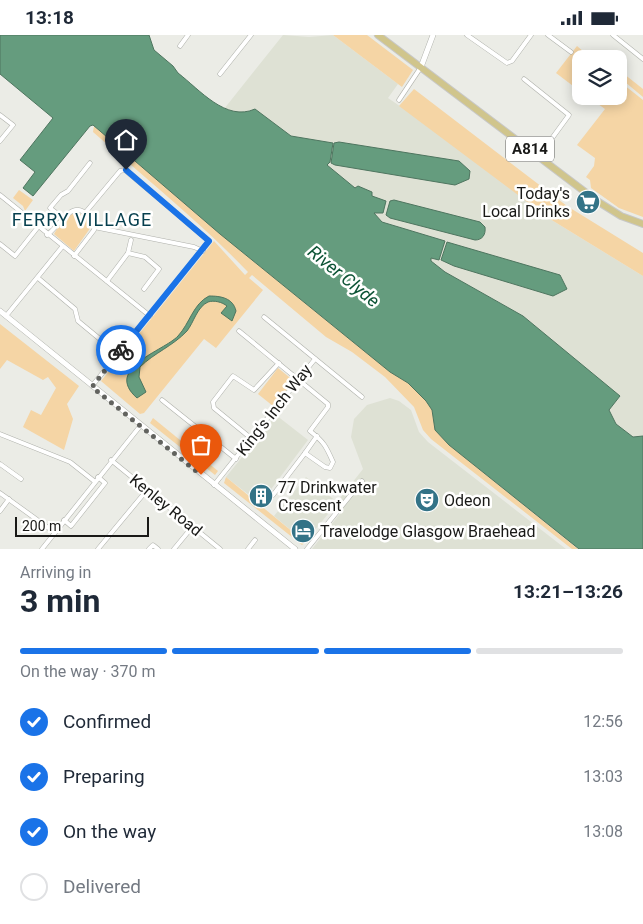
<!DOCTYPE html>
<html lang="en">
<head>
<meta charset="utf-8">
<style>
  body { margin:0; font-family:Roboto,sans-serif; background:#f2f2f3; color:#1f2937; height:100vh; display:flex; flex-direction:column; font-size:19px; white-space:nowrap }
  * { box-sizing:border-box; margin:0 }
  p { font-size:16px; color:#747a83 }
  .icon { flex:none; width:28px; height:28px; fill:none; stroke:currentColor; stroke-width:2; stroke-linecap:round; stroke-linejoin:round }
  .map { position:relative; height:514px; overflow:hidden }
  .side { display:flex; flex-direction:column; background:#fff; flex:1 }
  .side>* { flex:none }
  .tools { position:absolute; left:572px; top:15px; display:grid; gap:10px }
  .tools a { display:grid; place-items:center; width:55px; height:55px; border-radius:10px; background:#fff; box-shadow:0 2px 12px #0003; font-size:25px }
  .scale { position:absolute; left:15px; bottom:12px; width:134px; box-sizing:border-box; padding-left:5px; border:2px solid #191917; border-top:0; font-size:14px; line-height:18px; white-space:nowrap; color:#191917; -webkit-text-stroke:4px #fffffe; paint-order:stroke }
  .pin { position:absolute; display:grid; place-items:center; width:42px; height:42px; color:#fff; margin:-51px -21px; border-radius:50% 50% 50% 0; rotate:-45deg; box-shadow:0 0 5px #0007 }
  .pin .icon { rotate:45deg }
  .courier { position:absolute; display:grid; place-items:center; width:50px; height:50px; margin:-25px; border:4px solid #1a73e8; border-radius:50%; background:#fff; color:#222; box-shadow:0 1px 6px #0007 }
  .summary em { font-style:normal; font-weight:700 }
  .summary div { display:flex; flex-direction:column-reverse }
  .summary { display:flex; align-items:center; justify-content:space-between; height:85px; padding:0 20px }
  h1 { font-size:32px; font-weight:700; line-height:38px }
  .bar { display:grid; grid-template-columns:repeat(4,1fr); gap:8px 5px; align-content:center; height:60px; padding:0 20px }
  .bar i { height:6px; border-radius:4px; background:#e0e1e3 }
  .bar .on { background:#1a73e8 }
  .bar p { grid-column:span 4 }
  ol { padding:0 20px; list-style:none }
  li { display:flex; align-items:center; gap:15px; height:55px }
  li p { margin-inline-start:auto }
  li .icon { padding:5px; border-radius:50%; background:#1a73e8; color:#fff; stroke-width:4 }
  li:last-child { color:#747a83 }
  li i { width:28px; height:28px; border:2px solid #e0e1e3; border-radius:50% }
  .status { display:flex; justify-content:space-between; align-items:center; height:35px; padding:0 25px; background:#fff; direction:ltr }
  .status svg { height:14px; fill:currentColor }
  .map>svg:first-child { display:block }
  .built { fill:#dee1d4 }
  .green { fill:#f5d5a5 }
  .water { fill:#659c7e; stroke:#4e755f }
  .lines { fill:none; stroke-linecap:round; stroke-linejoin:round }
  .minor-casing { stroke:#afb1ab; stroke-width:5 }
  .tertiary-casing { stroke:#afb1ab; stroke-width:6 }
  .primary-casing { stroke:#c8c8c7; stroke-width:8 }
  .minor { stroke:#fff; stroke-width:4 }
  .tertiary { stroke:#fff; stroke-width:5 }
  .primary { stroke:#d0c58c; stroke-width:6 }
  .done { stroke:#62635f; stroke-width:5; stroke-dasharray:0 9 }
  .route { stroke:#1a73e8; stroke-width:6 }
  .labels { text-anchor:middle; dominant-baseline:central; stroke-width:5; stroke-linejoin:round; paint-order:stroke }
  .shield { fill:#fffffe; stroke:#5e5e5c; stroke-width:1 }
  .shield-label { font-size:15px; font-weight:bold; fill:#191917 }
  .poi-label { font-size:16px; fill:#191917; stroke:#fffffe; text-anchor:start }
  .street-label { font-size:16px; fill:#191917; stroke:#fffffe }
  .neighbourhood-label { font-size:18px; letter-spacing:1px; fill:#063f4e; stroke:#fffffe }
  .water-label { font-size:18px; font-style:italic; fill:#0c5335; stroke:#fffffe }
</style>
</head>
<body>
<div class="status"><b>13:18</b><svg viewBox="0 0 49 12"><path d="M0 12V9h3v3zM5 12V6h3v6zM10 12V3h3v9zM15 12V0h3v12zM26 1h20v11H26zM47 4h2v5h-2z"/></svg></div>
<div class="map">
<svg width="643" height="514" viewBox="0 0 643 514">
  <rect width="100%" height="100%" fill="#ebece6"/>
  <g class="built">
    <polygon points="283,0 309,2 333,0 398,49 388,63 426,89 550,184 643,241 643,401 633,402 616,389 609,375 620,362 522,280 445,237 431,226 431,223 439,225 428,201 381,186 374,178 382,178 385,166 372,161 372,157 359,151 355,153 327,130 330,127 333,108 291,101 255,74 239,78 224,74"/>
    <polygon points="390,363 399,366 411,375 419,397 428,407 566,514 312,514 342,476 337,468 305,507 274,481 306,442 337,467 363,434 351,402 354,384 367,370"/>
    <polygon points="276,380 308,405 269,457 262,452 253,463 226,442"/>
  </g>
  <g class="green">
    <polygon points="333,0 367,0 413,35 402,52"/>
    <polygon points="577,11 592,24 581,24 581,57 556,38"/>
    <polygon points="619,35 643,54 643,62 619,42"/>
    <polygon points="619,46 643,65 643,182 619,173 591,153 590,145 586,142 594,131 595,123 577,110 605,74 587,61 619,61"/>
    <polygon points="414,54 567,171 643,218 643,241 550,184 399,71"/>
    <path d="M94 91 220 199 390 337 408 348 426 366 432 375 435 395 449 410 578 514H572L431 404 423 395 414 372 385 342 352 317 326 302 252 240 249 243 263 255 216 313 204 304 144 378 140 379 101 346 214 206 245 240 248 237C200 187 145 143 93 97Z"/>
    <polygon points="19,155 33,165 25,176 23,171 13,163"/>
    <path d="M79 178 90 186 91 192 74 216 54 199C60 189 67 178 79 178Z"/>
    <polygon points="0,289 79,351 67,369 73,384 64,415 23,392 31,375 41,380 56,353 48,342 43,345 7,325 0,334"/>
    <polygon points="278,333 294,346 273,371 258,359"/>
    <polygon points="153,383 218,436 215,440 150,388"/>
    <polygon points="226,442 305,507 302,510 224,448"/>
  </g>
  <g class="water">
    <path d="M0 0H149L154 15 173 31 178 38C200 55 226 87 255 74L291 101 333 108 330 127 327 130 355 153 358 151 372 157V161L386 166 383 178H374L382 187 445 206 439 225 431 223V226L445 237 523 281 620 361 609 375 616 389 633 402 643 401V514H579L449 410 435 395 432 375 426 366 408 348 390 337 220 199 93 90 90 91 33 161 23 153 35 137 20 125 53 83 0 39Z"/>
    <polygon points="339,107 459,126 470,136 469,144 455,150 335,130 331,128 334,108"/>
    <path d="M394 165 480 187 485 192C486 200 482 205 475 205L390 183 386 180 390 166Z"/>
    <polygon points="447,207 560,240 567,254 553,261 454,231 441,225"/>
    <path d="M209 261C221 261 233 263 236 276L232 286 221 278 227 271C222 267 214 265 208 267 197 272 194 287 187 296 173 311 154 318 140 332L139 342 146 357 137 363C103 333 164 316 178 301 190 288 193 269 209 261Z"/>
  </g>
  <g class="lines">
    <g class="minor-casing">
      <g id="minor">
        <polyline points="467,0 507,28 512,26 531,0"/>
        <polyline points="548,0 571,17"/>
        <polyline points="613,0 643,24"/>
        <polyline points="180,11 188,0"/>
        <polyline points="220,39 251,0"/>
        <polyline points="524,44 569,80 539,121"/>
        <polyline points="399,65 421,32"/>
        <polyline points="0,80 13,90 0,106"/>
        <polyline points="0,160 150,281"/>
        <polyline points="85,178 120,136 125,135 209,206 92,351"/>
        <polyline points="63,183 50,173 61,160 68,156 90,128"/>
        <polyline points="94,192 194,212 203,216"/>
        <path d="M47 200C59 192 72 162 88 181 92 185 95 189 94 195L74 221"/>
        <polyline points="0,209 15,221 38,192"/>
        <polyline points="128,218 131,205"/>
        <polyline points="38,243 75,274 78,286 118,319"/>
        <polyline points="107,246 128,218 145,222 159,234 144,254"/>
        <polyline points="6,281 62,212"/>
        <polyline points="264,282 362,362"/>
        <path d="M239 296 328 369V372L310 396C324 407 326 411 333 427L330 433 325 432 305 418 317 401"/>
        <polyline points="162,365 236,424"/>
        <polyline points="0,399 70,427 94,446"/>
        <polyline points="252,404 214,373 213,367 233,341 254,355 279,328"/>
        <polyline points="111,425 220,514"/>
        <polyline points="0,429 21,444"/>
        <polyline points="214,450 315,324"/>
        <polyline points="0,458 54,497"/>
        <polyline points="273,460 305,418"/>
        <polyline points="0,476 9,464"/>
        <polyline points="64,485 71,491 105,448 98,442"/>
        <polyline points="42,514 141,390"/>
        <polyline points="98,514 147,455"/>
        <polyline points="149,514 153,510 158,514"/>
        <polyline points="174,514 193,491"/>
        <polyline points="248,514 255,505"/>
        <polyline points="307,514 362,446"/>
      </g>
    </g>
    <g class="tertiary-casing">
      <g id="tertiary">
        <polyline points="421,32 433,0"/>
        <polyline points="0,276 295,514"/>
      </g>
    </g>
    <g class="primary-casing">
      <polyline id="primary" points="378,0 597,166 621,181 643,189"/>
    </g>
    <use href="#minor" class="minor"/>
    <use href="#tertiary" class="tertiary"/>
    <use href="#primary" class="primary"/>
  </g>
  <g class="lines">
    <polyline class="done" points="121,315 92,352 201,440"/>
    <polyline class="route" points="121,315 209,206 126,135"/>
  </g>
  <defs>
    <g id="supermarket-disc" transform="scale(1.25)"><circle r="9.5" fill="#337387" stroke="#fffffe"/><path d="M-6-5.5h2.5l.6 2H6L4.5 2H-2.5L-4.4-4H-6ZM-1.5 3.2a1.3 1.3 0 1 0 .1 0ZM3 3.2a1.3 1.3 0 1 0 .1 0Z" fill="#fff"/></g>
    <g id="building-disc" transform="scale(1.25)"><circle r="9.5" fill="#337387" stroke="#fffffe"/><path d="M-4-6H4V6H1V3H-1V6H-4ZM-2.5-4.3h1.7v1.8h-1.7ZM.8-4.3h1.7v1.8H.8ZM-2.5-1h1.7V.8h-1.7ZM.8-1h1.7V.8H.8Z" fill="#fff"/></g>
    <g id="theatre-disc" transform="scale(1.25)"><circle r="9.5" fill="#337387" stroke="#fffffe"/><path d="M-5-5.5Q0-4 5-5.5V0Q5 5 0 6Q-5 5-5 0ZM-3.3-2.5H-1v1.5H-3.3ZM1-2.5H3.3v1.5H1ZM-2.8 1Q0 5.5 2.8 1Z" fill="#fff"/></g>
    <g id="hotel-disc" transform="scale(1.25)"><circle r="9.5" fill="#337387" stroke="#fffffe"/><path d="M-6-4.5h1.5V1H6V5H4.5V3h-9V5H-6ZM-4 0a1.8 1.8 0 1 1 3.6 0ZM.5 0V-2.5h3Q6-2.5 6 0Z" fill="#fff"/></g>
  </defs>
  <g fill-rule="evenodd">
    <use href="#supermarket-disc" x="588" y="167"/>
    <use href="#building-disc" x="261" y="461"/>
    <use href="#theatre-disc" x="427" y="465"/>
    <use href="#hotel-disc" x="303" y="496"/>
  </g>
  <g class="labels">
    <rect class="shield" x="506" y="101.5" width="48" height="25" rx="4"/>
    <g class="shield-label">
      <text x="530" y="114">A814</text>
    </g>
    <g class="poi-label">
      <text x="570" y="158" text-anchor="end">Today's<tspan x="570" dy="18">Local Drinks</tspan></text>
      <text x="278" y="452">77 Drinkwater<tspan x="278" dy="18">Crescent</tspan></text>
      <text x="444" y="465">Odeon</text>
      <text x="320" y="496">Travelodge Glasgow Braehead</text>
    </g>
    <g class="street-label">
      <text transform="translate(274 375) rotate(-52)">King's Inch Way</text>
      <text transform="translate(166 470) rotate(39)">Kenley Road</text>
    </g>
    <g class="neighbourhood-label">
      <text x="82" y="184">FERRY VILLAGE</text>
    </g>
    <g class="water-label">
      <text transform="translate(344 241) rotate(39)">River Clyde</text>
    </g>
  </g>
</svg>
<div class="tools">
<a><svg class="icon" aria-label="layers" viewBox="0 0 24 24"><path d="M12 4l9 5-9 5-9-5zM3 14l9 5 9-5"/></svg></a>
</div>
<div class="scale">200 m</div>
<div class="pin" style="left:201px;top:440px;background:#ea580c"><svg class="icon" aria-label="bag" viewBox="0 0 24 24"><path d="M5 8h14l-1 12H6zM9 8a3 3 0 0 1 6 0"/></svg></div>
<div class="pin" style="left:126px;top:135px;background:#1f2937"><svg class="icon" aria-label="home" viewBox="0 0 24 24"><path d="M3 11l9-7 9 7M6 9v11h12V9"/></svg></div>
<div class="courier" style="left:121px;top:315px"><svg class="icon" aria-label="bike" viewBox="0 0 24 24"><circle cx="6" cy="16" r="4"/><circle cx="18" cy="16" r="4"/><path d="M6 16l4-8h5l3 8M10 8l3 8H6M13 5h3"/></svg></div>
</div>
<section class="side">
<div class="summary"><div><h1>3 min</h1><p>Arriving in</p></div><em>13:21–13:26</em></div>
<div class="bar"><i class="on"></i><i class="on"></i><i class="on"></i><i></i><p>On the way · 370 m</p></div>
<ol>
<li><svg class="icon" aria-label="check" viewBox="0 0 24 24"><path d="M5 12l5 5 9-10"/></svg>Confirmed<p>12:56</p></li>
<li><svg class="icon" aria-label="check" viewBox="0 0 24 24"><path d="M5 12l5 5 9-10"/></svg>Preparing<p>13:03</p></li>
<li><svg class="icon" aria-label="check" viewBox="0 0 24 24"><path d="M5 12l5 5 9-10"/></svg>On the way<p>13:08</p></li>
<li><i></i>Delivered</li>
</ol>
</section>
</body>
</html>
